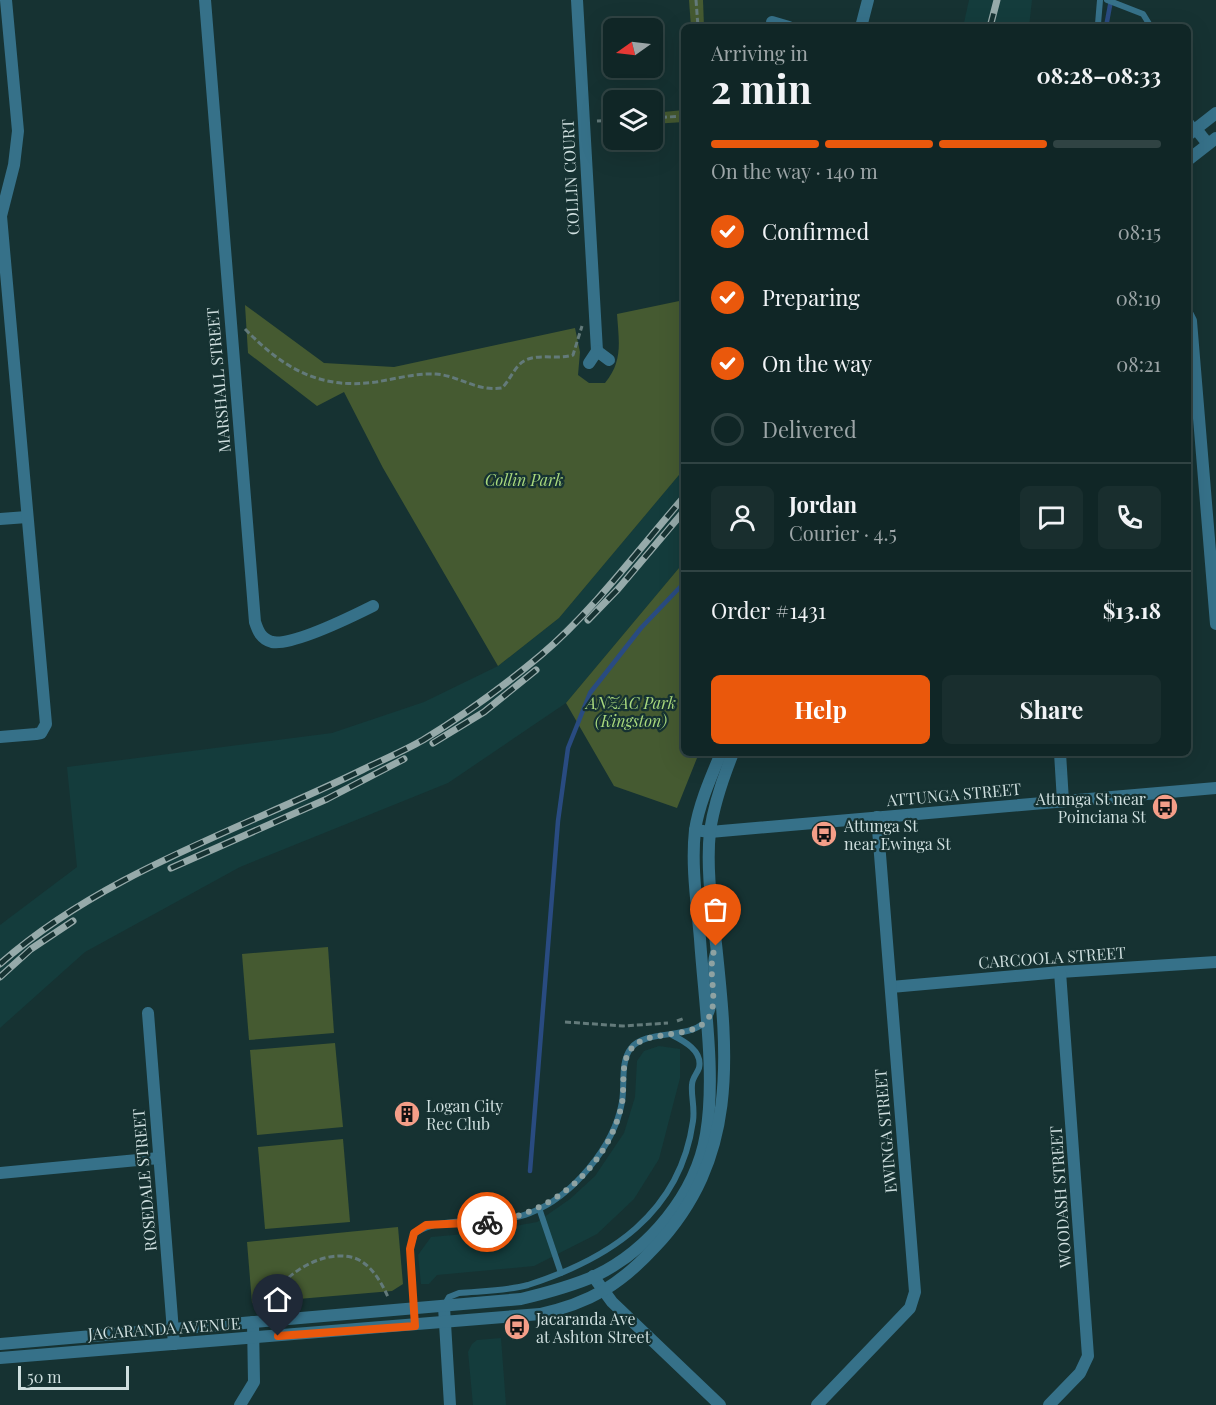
<!DOCTYPE html>
<html lang="en">
<head>
<meta charset="utf-8">
<style>
  body { margin:0; font-family:"Playfair Display",serif; background:#192e2e; color:#f1f3f6; height:100vh; display:flex; flex-direction:column; font-size:22px; white-space:nowrap }
  * { box-sizing:border-box; margin:0 }
  p { font-size:20px; color:#9ca5a7 }
  .icon { flex:none; width:33px; height:33px; fill:none; stroke:currentColor; stroke-width:2; stroke-linecap:round; stroke-linejoin:round }
  .map { position:relative; flex:1; overflow:hidden }
  .sheet { position:absolute; left:681px; top:24px; width:510px; height:732px; display:flex; flex-direction:column; background:#102626; border-radius:9px; box-shadow:0 6px 24px #0002,0 0 0 2px #304343 }
  .sheet>* { flex:none }
  .needle { width:39px; rotate:256deg }
  .controls { position:absolute; left:603px; top:18px; display:grid; gap:12px }
  .controls a { display:grid; place-items:center; width:60px; height:60px; border-radius:9px; background:#102626; box-shadow:0 6px 24px #0002,0 0 0 2px #304343; font-size:30px }
  .scale { position:absolute; left:18px; bottom:15px; width:111px; box-sizing:border-box; padding-left:6px; border:3px solid #cfdfdf; border-top:0; font-size:16px; line-height:21px; white-space:nowrap; color:#cfdfdf; -webkit-text-stroke:4px #163232; paint-order:stroke }
  .pin { position:absolute; display:grid; place-items:center; width:51px; height:51px; color:#fff; margin:-62px -26px; border-radius:50% 50% 50% 0; rotate:-45deg; box-shadow:0 0 6px #0007 }
  .pin .icon { rotate:45deg }
  .courier { position:absolute; display:grid; place-items:center; width:60px; height:60px; margin:-30px; border:4px solid #ea580c; border-radius:50%; background:#fff; color:#222; box-shadow:0 2px 8px #0007 }
  .overview em { font-style:normal; font-weight:700 }
  .overview div { display:flex; flex-direction:column-reverse }
  .overview { display:flex; align-items:center; justify-content:space-between; height:102px; padding:0 30px }
  h1 { font-size:39px; font-weight:700; line-height:45px }
  .bar { display:grid; grid-template-columns:repeat(4,1fr); gap:9px 6px; align-content:center; height:72px; padding:0 30px }
  .bar i { height:8px; border-radius:4px; background:#304343 }
  .bar .current { background:#ea580c }
  .bar p { grid-column:span 4 }
  .line { display:flex; align-items:center; gap:15px; padding:0 30px; border-top:2px solid #304343 }
  .line div { flex:1 }
  .round { display:grid; place-items:center; flex:none; width:63px; height:63px; border-radius:9px; background:#192e2e }
  ol { padding:0 30px; list-style:none }
  li { display:flex; align-items:center; gap:18px; height:66px }
  li p { margin-inline-start:auto }
  li .icon { padding:6px; border-radius:50%; background:#ea580c; color:#fff; stroke-width:4 }
  li:last-child { color:#9ca5a7 }
  li i { width:33px; height:33px; border:3px solid #304343; border-radius:50% }
  .primary-button { display:flex; gap:12px; margin-top:auto; padding:12px 30px }
  .primary-button a { flex:1; height:69px; border-radius:9px; background:#ea580c; color:#fff; font-size:24px; font-weight:700; line-height:69px; text-align:center }
  .primary-button a+a { background:#192e2e; color:#f1f3f6 }
  .map>svg:first-child { display:block }
  .built { fill:#143c3c }
  .green { fill:#455a31 }
  .lines { fill:none; stroke-linecap:round; stroke-linejoin:round }
  .stream { stroke:#294b81; stroke-width:4.5 }
  .path { stroke:#637a7a; stroke-width:3; stroke-dasharray:6 3; stroke-linecap:butt }
  .service { stroke:#367189; stroke-width:6 }
  .minor { stroke:#367189; stroke-width:12 }
  .tertiary { stroke:#367189; stroke-width:12 }
  .rail-casing { stroke:#96aaaa; stroke-width:7 }
  .rail { stroke:#163232; stroke-width:4.5; stroke-dasharray:14; stroke-linecap:butt }
  .done { stroke:#8ea2a2; stroke-width:6; stroke-dasharray:0 10.8 }
  .route { stroke:#ea580c; stroke-width:8 }
  .labels { text-anchor:middle; dominant-baseline:central; stroke-width:4.5; stroke-linejoin:round; paint-order:stroke }
  .street-label { font-size:16px; fill:#cfdfdf; stroke:#163232 }
  .park-label { font-size:16px; font-style:italic; fill:#a8d87d; stroke:#163232 }
  .poi-label { font-size:16px; fill:#cfdfdf; stroke:#163232; text-anchor:start }
</style>
</head>
<body>
<div class="map">
<svg width="1216" height="1405" viewBox="0 0 1216 1405">
  <rect width="100%" height="100%" fill="#163232"/>
  <g class="built">
    <polygon points="969,0 1032,0 1029,27 963,27"/>
    <polygon points="684,469 684,562 566,703 448,783 240,867 85,952 0,1028 0,925 77,867 67,767 332,733 424,702 498,666 559,618"/>
    <polygon points="659,1046 680,1049 680,1078 659,1159 634,1199 597,1234 534,1266 437,1275 429,1284 421,1284 418,1255 431,1237 476,1233 537,1222 570,1199 595,1176 624,1133 635,1097 637,1061 644,1051"/>
    <polygon points="501,1338 506,1405 473,1405 468,1352 472,1344 477,1340"/>
  </g>
  <g class="green">
    <polygon points="689,0 703,0 704,27 691,27"/>
    <polygon points="684,110 684,122 653,124 653,113"/>
    <path d="M684 300V469L559 618 498 666 383 468 344 392 317 406 248 353 245 305 324 363 394 367 575 328 580 352 578 375 589 383H605C623 361 619 342 617 314Z"/>
    <polygon points="684,562 684,753 699,753 677,808 614,786 566,703"/>
    <polygon points="328,947 334,1033 249,1040 242,954"/>
    <polygon points="335,1043 343,1127 257,1135 250,1050"/>
    <polygon points="343,1139 350,1222 265,1229 258,1147"/>
    <polygon points="398,1227 403,1284 392,1291 252,1303 247,1242"/>
  </g>
  <g class="lines">
    <g class="stream">
      <polyline points="1106,27 1111,0"/>
      <polyline points="530,1171 558,821 568,748 590,693 641,628 684,583"/>
    </g>
    <g class="path">
      <polyline points="696,0 698,27"/>
      <polyline points="652,118 684,116"/>
      <polyline points="597,121 614,120"/>
      <path d="M245 329C283 368 319 390 376 382 395 379 416 373 436 374 460 376 477 392 502 388 510 380 515 366 524 361 538 353 557 360 573 355L582 326"/>
      <polyline points="677,1021 685,1018"/>
      <polyline points="565,1022 623,1026 668,1023"/>
      <path d="M269 1307C277 1277 320 1250 351 1257 369 1261 381 1281 388 1297"/>
    </g>
    <g class="service">
      <polyline points="1107,0 1143,14 1151,27"/>
      <polyline points="1098,24 1100,0"/>
      <polyline points="1188,118 1196,129"/>
      <polyline points="539,1208 561,1273"/>
      <path d="M444 1306 449 1297 459 1293C481 1291 507 1291 528 1285 609 1259 680 1214 693 1121 695 1107 691 1097 692 1085 692 1078 697 1074 699 1068 703 1051 684 1041 672 1035"/>
      <path d="M415 1325 410 1249 415 1233C446 1213 493 1228 530 1213 572 1197 614 1147 622 1102 625 1085 620 1062 631 1048 647 1028 695 1041 709 1017 721 998 705 971 714 950"/>
    </g>
    <g class="minor">
      <path d="M205 0 255 622C258 631 261 639 272 642 292 646 353 616 373 606"/>
      <polyline points="577,0 597,351"/>
      <polyline points="772,22 789,27"/>
      <polyline points="861,27 868,0"/>
      <polyline points="1196,129 1208,144"/>
      <polyline points="1188,315 1191,321 1216,624"/>
      <polyline points="589,363 597,351 609,360"/>
      <polyline points="0,519 27,517"/>
      <polyline points="0,737 36,734 41,733 46,724 1,216 14,165 18,131 6,0"/>
      <polyline points="1060,753 1063,801"/>
      <polyline points="695,830 710,832 1216,788"/>
      <polyline points="891,987 1060,972 1216,962"/>
      <polyline points="148,1013 174,1344"/>
      <polyline points="0,1173 159,1158"/>
      <polyline points="593,1276 612,1302 720,1405"/>
      <polyline points="444,1307 450,1405"/>
      <polyline points="240,1405 254,1382 253,1322"/>
      <polyline points="817,1405 910,1308 915,1292 877,817"/>
      <polyline points="1049,1405 1080,1373 1088,1356 1060,972"/>
    </g>
    <g class="tertiary">
      <polyline points="1188,135 1216,113"/>
      <polyline points="1188,160 1216,138"/>
      <path d="M0 1344 521 1299C546 1293 572 1286 595 1276 649 1250 696 1194 706 1134 716 1075 704 999 700 939 697 904 691 866 695 830 699 804 711 777 721 753"/>
      <path d="M0 1358 540 1314C590 1303 620 1285 655 1247 739 1158 728 1057 716 944 712 908 706 868 710 831 714 804 723 778 733 753"/>
    </g>
    <g class="rail-casing">
      <g id="rail">
        <polyline points="990,27 997,0"/>
        <polyline points="588,620 618,589 684,511"/>
        <polyline points="433,743 484,712 536,670"/>
        <polyline points="171,868 327,799 404,759"/>
        <path d="M0 964C103 873 240 830 362 770 382 760 404 751 423 740 464 715 504 686 541 655 593 611 639 549 684 497"/>
        <polyline points="0,977 31,949 73,921"/>
      </g>
    </g>
    <use href="#rail" class="rail"/>
  </g>
  <g class="lines">
    <path class="done" d="M487 1222C551 1216 609 1167 622 1103 625 1086 620 1063 631 1049 646 1028 695 1041 709 1017 720 999 705 969 716 946"/>
    <polyline class="route" points="278,1336 415,1326 410,1249 414,1233 426,1225 487,1222"/>
  </g>
  <defs>
    <g id="bus-disc" transform="scale(1.35)"><circle r="9.5" fill="#f49e88" stroke="#163232"/><path d="M-5-6H5V4H4V6H2V4H-2V6H-4V4H-5ZM-3.5-4V0h7V-4ZM-3.5 1.2v1.5H-2V1.2ZM2 1.2v1.5H3.5V1.2Z" fill="#111"/></g>
    <g id="building-disc" transform="scale(1.35)"><circle r="9.5" fill="#f49e88" stroke="#163232"/><path d="M-4-6H4V6H1V3H-1V6H-4ZM-2.5-4.3h1.7v1.8h-1.7ZM.8-4.3h1.7v1.8H.8ZM-2.5-1h1.7V.8h-1.7ZM.8-1h1.7V.8H.8Z" fill="#111"/></g>
  </defs>
  <g fill-rule="evenodd">
    <use href="#bus-disc" x="1165" y="807"/>
    <use href="#bus-disc" x="824" y="834"/>
    <use href="#building-disc" x="407" y="1114"/>
    <use href="#bus-disc" x="517" y="1327"/>
  </g>
  <g class="labels">
    <g class="street-label">
      <text transform="translate(570 177) rotate(-93)">COLLIN COURT</text>
      <text transform="translate(218 380) rotate(-95)">MARSHALL STREET</text>
      <text transform="translate(954 794) rotate(-5)">ATTUNGA STREET</text>
      <text transform="translate(1052 957) rotate(-4)">CARCOOLA STREET</text>
      <text transform="translate(885 1131) rotate(-95)">EWINGA STREET</text>
      <text transform="translate(144 1180) rotate(-95)">ROSEDALE STREET</text>
      <text transform="translate(1060 1197) rotate(-94)">WOODASH STREET</text>
      <text transform="translate(164 1328) rotate(-4)">JACARANDA AVENUE</text>
    </g>
    <g class="park-label">
      <text x="524" y="479">Collin Park</text>
      <text x="631" y="702">ANZAC Park<tspan x="631" dy="18">(Kingston)</tspan></text>
    </g>
    <g class="poi-label">
      <text x="1146" y="798" text-anchor="end">Attunga St near<tspan x="1146" dy="18">Poinciana St</tspan></text>
      <text x="844" y="825">Attunga St<tspan x="844" dy="18">near Ewinga St</tspan></text>
      <text x="426" y="1105">Logan City<tspan x="426" dy="18">Rec Club</tspan></text>
      <text x="536" y="1318">Jacaranda Ave<tspan x="536" dy="18">at Ashton Street</tspan></text>
    </g>
  </g>
</svg>
<div class="controls">
<a><svg class="needle" viewBox="-14 -14 28 28"><path d="M0-13l5 13h-10z" fill="#e53935"/><path d="M0 13l5-13h-10z" fill="#9ca5a7"/></svg></a>
<a><svg class="icon" aria-label="layers" viewBox="0 0 24 24"><path d="M12 4l9 5-9 5-9-5zM3 14l9 5 9-5"/></svg></a>
</div>
<div class="scale">50 m</div>
<div class="pin" style="left:716px;top:946px;background:#ea580c"><svg class="icon" aria-label="bag" viewBox="0 0 24 24"><path d="M5 8h14l-1 12H6zM9 8a3 3 0 0 1 6 0"/></svg></div>
<div class="pin" style="left:278px;top:1336px;background:#1f2937"><svg class="icon" aria-label="home" viewBox="0 0 24 24"><path d="M3 11l9-7 9 7M6 9v11h12V9"/></svg></div>
<div class="courier" style="left:487px;top:1222px"><svg class="icon" aria-label="bike" viewBox="0 0 24 24"><circle cx="6" cy="16" r="4"/><circle cx="18" cy="16" r="4"/><path d="M6 16l4-8h5l3 8M10 8l3 8H6M13 5h3"/></svg></div>
<section class="sheet">
<div class="overview"><div><h1>2 min</h1><p>Arriving in</p></div><em>08:28–08:33</em></div>
<div class="bar"><i class="current"></i><i class="current"></i><i class="current"></i><i></i><p>On the way · 140 m</p></div>
<ol>
<li><svg class="icon" aria-label="check" viewBox="0 0 24 24"><path d="M5 12l5 5 9-10"/></svg>Confirmed<p>08:15</p></li>
<li><svg class="icon" aria-label="check" viewBox="0 0 24 24"><path d="M5 12l5 5 9-10"/></svg>Preparing<p>08:19</p></li>
<li><svg class="icon" aria-label="check" viewBox="0 0 24 24"><path d="M5 12l5 5 9-10"/></svg>On the way<p>08:21</p></li>
<li><i></i>Delivered</li>
</ol>
<div class="line" style="height:108px"><a class="round"><svg class="icon" aria-label="person" viewBox="0 0 24 24"><circle cx="12" cy="8" r="4"/><path d="M4 21q1-7 8-7t8 7"/></svg></a><div><b>Jordan</b><p>Courier · 4.5</p></div><a class="round"><svg class="icon" aria-label="chat" viewBox="0 0 24 24"><path d="M4 5h16v11H9l-5 4z"/></svg></a><a class="round"><svg class="icon" aria-label="phone" viewBox="0 0 24 24"><path d="M5 4h4l2 5-3 2q2 4 5 5l2-3 5 2v4C11 20 4 13 5 4z"/></svg></a></div>
<div class="line" style="height:78px"><div>Order #1431</div><b>$13.18</b></div>
<div class="primary-button"><a>Help</a><a>Share</a></div>
</section>
</div>
</body>
</html>
